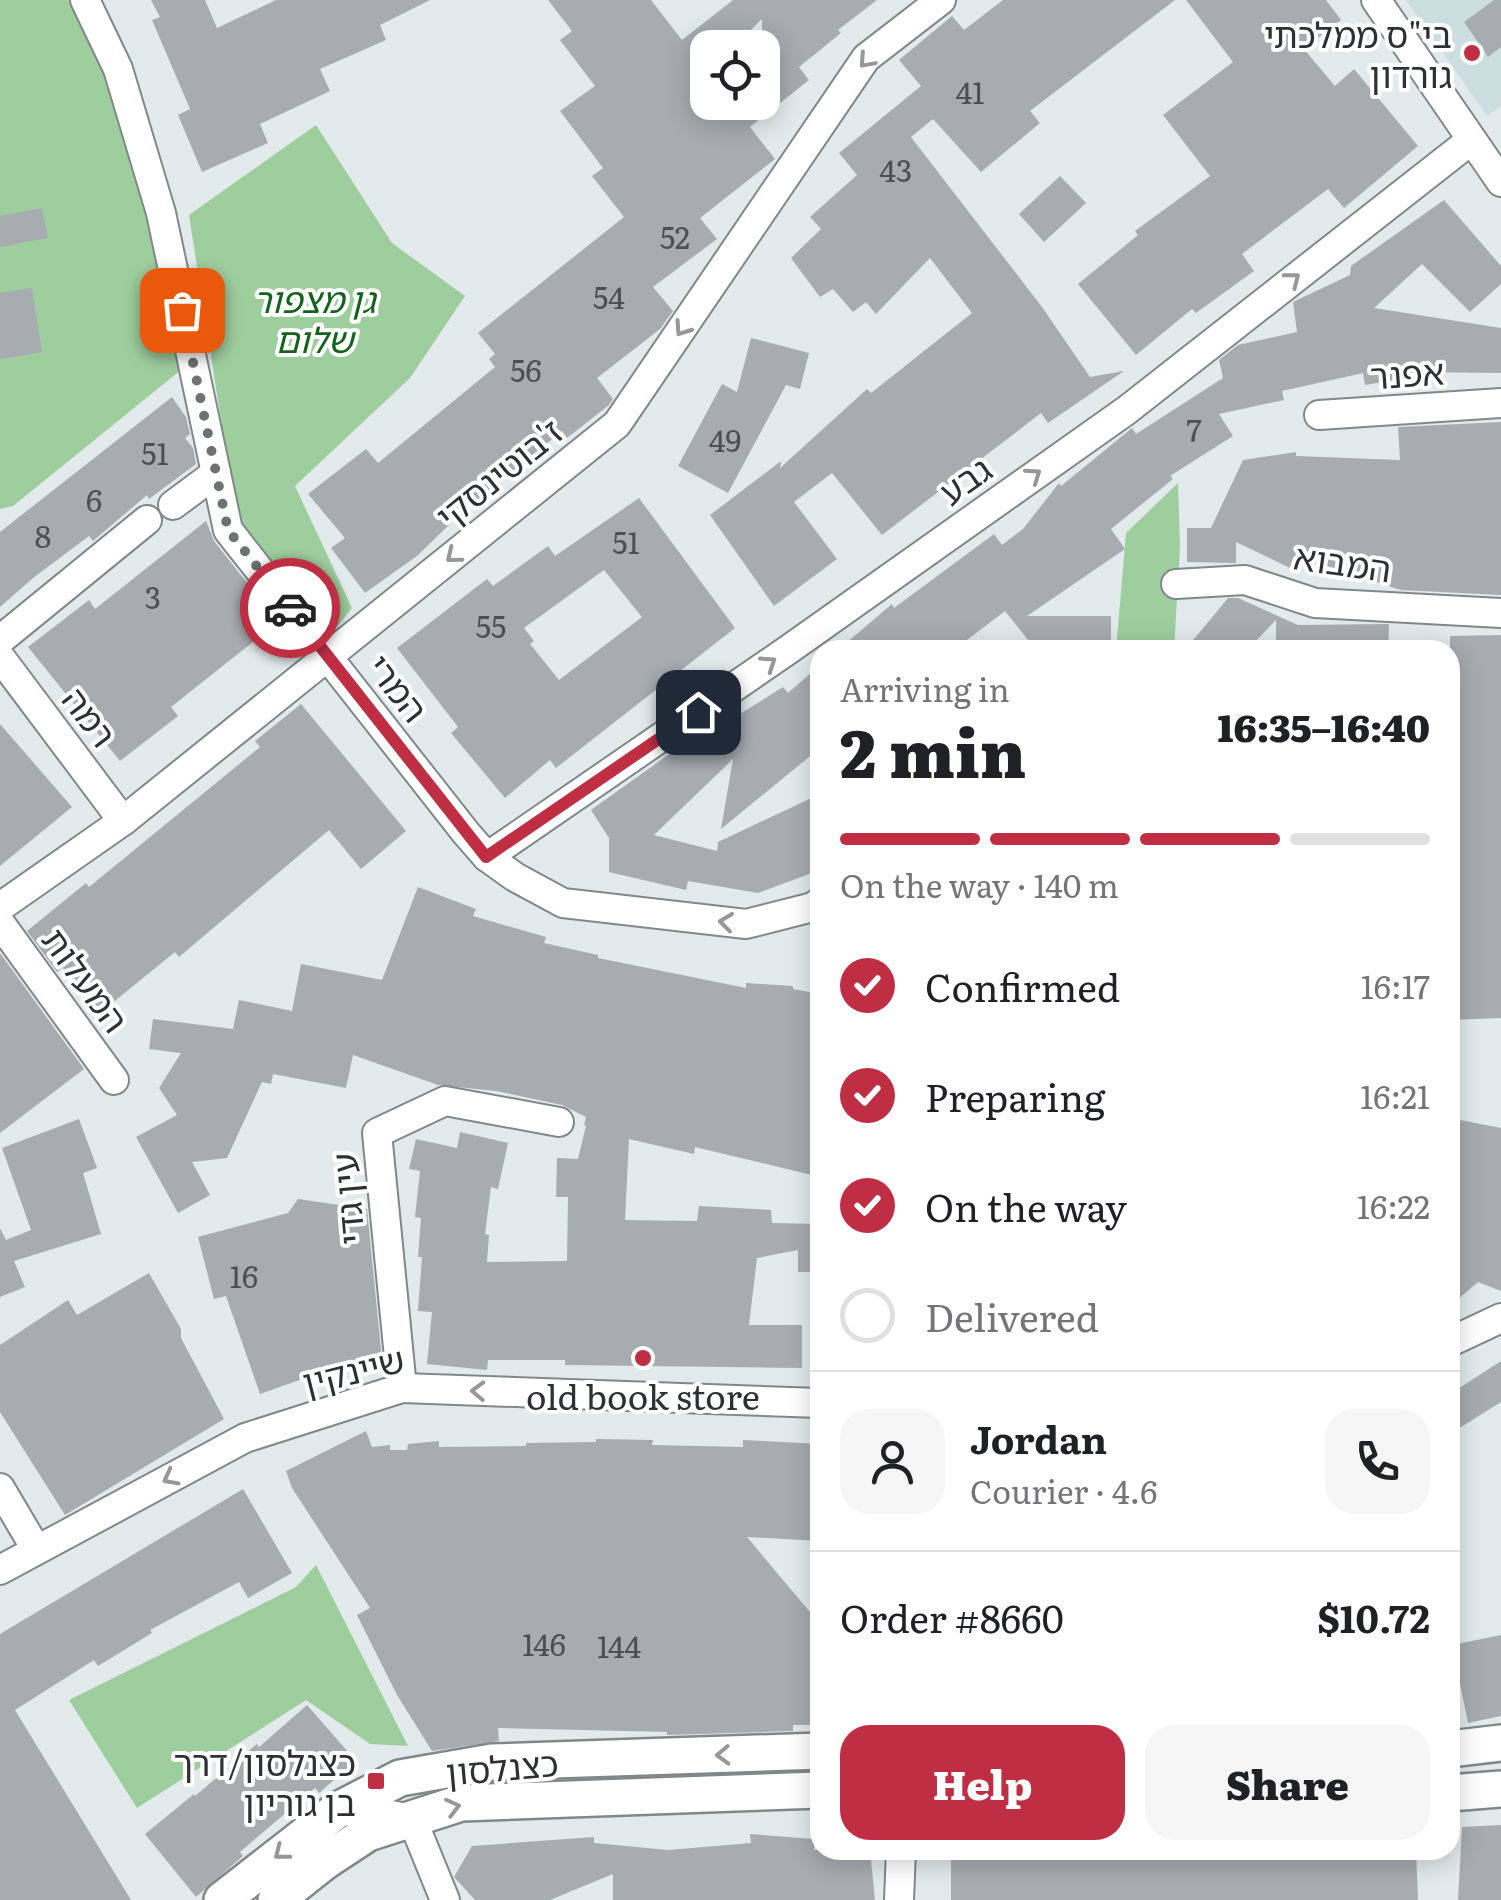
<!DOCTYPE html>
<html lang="en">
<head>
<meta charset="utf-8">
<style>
  body { margin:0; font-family:Literata,"Noto Sans Hebrew",serif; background:#f6f6f6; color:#202124; height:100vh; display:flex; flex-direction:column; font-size:38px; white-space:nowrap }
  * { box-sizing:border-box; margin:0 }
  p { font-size:32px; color:#757577 }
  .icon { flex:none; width:55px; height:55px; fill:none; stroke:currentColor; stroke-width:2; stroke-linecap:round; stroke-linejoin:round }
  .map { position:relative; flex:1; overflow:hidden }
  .panel { position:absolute; left:810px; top:640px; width:650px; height:1220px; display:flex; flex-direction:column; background:#fff; border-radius:30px; box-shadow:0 5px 25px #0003 }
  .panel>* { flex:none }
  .controls { position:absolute; left:690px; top:30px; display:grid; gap:20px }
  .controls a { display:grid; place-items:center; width:90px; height:90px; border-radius:20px; background:#fff; box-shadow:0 5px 25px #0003; font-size:50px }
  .pin { position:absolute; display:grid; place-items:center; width:85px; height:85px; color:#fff; margin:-42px; border-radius:20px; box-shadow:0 5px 15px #0006 }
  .courier { position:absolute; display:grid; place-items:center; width:100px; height:100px; margin:-50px; border:8px solid #bf2e43; border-radius:50%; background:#fff; color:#222; box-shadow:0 2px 12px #0007 }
  .head em { font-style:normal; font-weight:800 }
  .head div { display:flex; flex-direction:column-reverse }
  .head { display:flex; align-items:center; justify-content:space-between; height:170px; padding:0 30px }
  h1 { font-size:65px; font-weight:800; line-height:75px }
  .bar { display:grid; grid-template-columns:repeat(4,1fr); gap:15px 10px; align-content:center; height:120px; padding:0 30px }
  .bar i { height:12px; border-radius:8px; background:#e0e0e0 }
  .bar .active { background:#bf2e43 }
  .bar p { grid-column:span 4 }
  .line { display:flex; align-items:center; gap:25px; padding:0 30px; border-top:2px solid #e0e0e0 }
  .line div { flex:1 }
  .round { display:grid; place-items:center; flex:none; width:105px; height:105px; border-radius:30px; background:#f6f6f6 }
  ol { padding:0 30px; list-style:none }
  li { display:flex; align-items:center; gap:30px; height:110px }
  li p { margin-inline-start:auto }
  li .icon { padding:10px; border-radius:50%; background:#bf2e43; color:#fff; stroke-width:4 }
  li:last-child { color:#757577 }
  li i { width:55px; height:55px; border:5px solid #e0e0e0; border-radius:50% }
  .action { display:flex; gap:20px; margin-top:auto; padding:20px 30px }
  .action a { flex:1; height:115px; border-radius:30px; background:#bf2e43; color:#fff; font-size:40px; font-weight:800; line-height:115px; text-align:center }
  .action a+a { background:#f6f6f6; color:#202124 }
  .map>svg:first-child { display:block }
  .built { fill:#cddee1 }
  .green { fill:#9fce9e }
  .building { fill:#a7acb1; fill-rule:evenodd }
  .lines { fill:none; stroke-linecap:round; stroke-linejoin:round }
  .minor-casing { stroke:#808889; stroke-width:32 }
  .tertiary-casing { stroke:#808889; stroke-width:40 }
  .minor { stroke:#fff; stroke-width:28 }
  .tertiary { stroke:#fff; stroke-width:35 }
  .oneway { stroke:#969898 }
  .done { stroke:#6d7273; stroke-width:10; stroke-dasharray:0 18 }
  .route { stroke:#bf2e43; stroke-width:12 }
  .poi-dot { fill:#bf2e43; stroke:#fff; stroke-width:4 }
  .labels { text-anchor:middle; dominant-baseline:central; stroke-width:8; stroke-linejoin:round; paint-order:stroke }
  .number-label { font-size:30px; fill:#4c5052 }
  .poi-label { font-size:35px; fill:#2e3132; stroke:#fff; text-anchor:end }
  .park-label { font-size:35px; font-style:italic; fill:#13631b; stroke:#fff }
  .street-label { font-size:35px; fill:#2e3132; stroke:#fff }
</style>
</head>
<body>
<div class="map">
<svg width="1501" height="1900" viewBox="0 0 1501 1900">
  <rect width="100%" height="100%" fill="#e2eaeb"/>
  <polygon class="built" points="1406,0 1501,0 1501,106 1487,116"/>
  <g class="green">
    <polygon points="0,0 85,0 192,361 13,506 0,509"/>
    <polygon points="316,125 392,243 465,296 410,378 295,486 352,608 325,642 244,526 229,471 189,215"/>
    <polygon points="1178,483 1180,547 1174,650 1116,650 1126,533"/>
    <polygon points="316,1565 408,1746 370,1744 306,1700 137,1808 69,1700 296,1587"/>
  </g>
  <g class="building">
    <polygon points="151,0 205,0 217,28 276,0 430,0 380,25 386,40 320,69 330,91 260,124 268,143 202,172 178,115 190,109 152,20 160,17"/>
    <path d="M548 0H651L682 40 733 0H877L838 30 841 33 799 67 809 80 750 127 775 159 700 218 717 239 653 287 673 311 660 329 597 378 613 399 609 405 567 438 562 431 453 521 417 556 365 593 331 548 345 538 308 494 366 449 378 463 495 367 489 359 495 354 478 333 624 217 592 176 603 168 560 111 595 86 560 40 572 31ZM762 19V102H708V48H732Z"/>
    <polygon points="1003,0 1175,0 1030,111 1040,123 981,172 933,119 911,137 1042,307 1090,377 1124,371 1048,423 1041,413 882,535 832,473 794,502 837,559 774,606 710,515 781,461 780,468 867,389 871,393 972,313 930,258 876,314 866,302 853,312 833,289 820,297 791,258 821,229 810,217 857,175 839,153 921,86 899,60 952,16 964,30"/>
    <polygon points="1186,0 1326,0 1341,20 1304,49 1335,86 1354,69 1418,146 1344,208 1328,189 1242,254 1254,271 1196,313 1192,309 1136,355 1078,284 1138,235 1135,231 1210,176 1163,115 1233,62"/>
    <polygon points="1494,0 1501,0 1501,47 1488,57 1464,22"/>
    <polygon points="1060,176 1086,203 1044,242 1019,214"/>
    <polygon points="1444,200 1501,266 1501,284 1470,312 1422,264 1374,308 1501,328 1501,373 1414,372 1414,377 1365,385 1363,373 1282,391 1284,400 1219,414 1233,436 1170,476 1173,479 1111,529 1125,549 1027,616 1111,616 1111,650 1036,650 1005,611 954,650 838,650 892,604 894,608 994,534 1002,545 1023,529 1059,483 1061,486 1132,428 1136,434 1223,378 1219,360 1238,345 1297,332 1293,302 1350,275 1351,266"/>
    <polygon points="42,208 48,238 0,247 0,216"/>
    <polygon points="32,288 42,352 0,359 0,293"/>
    <polygon points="751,338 809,353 800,389 786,385 728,493 678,466 722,384 737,392"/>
    <polygon points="172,397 186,417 190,434 185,438 193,448 196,464 149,499 147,495 93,541 89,536 33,578 0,607 0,532"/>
    <polygon points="1501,422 1501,595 1401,590 1296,556 1290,568 1236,542 1236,563 1187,562 1187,528 1211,528 1243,460 1296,452 1296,456 1400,460 1398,427"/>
    <path d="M639 498 735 628 556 768 550 760 505 798 451 733 458 727 397 648 487 579 493 586 548 546 555 556ZM604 570 642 617 559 680 530 644 534 641 524 628Z"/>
    <polygon points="206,521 214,541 278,622 171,707 178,716 120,761 28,647 89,600 95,609"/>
    <polygon points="1228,598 1238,598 1298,625 1389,624 1388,650 1276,650 1276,620 1247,650 1185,650"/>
    <polygon points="1501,635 1501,1018 1450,1020 1450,636"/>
    <polygon points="820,665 820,748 721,829 733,759 654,835 717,851 718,842 820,794 820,870 758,893 688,881 686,890 609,872 609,838 591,810 689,740 692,744 783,687 788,693"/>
    <polygon points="301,704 406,831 361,869 329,830 179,957 175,952 100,1013 63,968 57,972 27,931 86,883 89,887 260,747 255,741"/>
    <polygon points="0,724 72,807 0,866"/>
    <polygon points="418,887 476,909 473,916 546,937 544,943 598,955 598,958 746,988 746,983 793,986 793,989 820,994 820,1177 695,1147 694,1154 629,1139 625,1220 697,1221 699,1206 771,1210 772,1223 820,1224 820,1272 798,1272 798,1250 757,1258 749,1325 802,1325 802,1368 565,1365 565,1360 488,1360 487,1370 427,1364 432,1312 418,1311 422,1257 418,1257 421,1218 415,1217 420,1171 409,1169 416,1139 457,1148 460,1132 508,1143 498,1189 491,1187 485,1234 489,1235 487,1262 567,1261 568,1197 556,1197 557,1158 578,1159 586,1126 584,1125 586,1117 562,1105 496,1091 438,1085 353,1055 346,1088 273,1074 271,1084 262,1082 227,1158 192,1162 210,1195 178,1213 136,1137 177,1115 159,1088 181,1053 149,1049 153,1019 233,1029 239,1000 292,1011 301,964 382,980"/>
    <polygon points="0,953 84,1069 0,1133"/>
    <polygon points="1450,1118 1501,1128 1501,1291 1478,1282 1450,1306"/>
    <polygon points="79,1119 97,1168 83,1173 101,1234 14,1261 25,1287 0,1297 0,1228 6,1240 31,1230 2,1148"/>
    <polygon points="298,1199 367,1209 382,1360 321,1368 322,1372 260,1394 226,1296 214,1299 198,1237 288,1213"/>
    <polygon points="149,1273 181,1329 181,1338 224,1419 65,1515 0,1412 0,1345 68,1300 77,1315"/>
    <polygon points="1501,1361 1501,1402 1450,1434 1450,1394"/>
    <polygon points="366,1431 372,1447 390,1445 390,1450 407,1450 408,1444 439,1441 439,1447 526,1446 526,1443 596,1442 596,1439 653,1440 652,1445 743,1447 743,1440 820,1444 820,1541 747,1537 820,1624 820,1725 793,1725 793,1731 667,1735 667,1732 498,1728 499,1741 432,1751 397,1695 357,1615 370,1608 292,1488 286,1471"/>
    <polygon points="243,1489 292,1573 248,1598 239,1582 150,1630 152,1633 98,1666 94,1660 15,1710 131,1900 0,1900 0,1634"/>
    <polygon points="1501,1635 1501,1716 1468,1723 1452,1645"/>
    <polygon points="307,1705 356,1761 319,1793 315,1788 240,1852 243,1856 196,1897 145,1834 194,1794 195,1796 257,1744 259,1747"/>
    <polygon points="1501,1825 1501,1900 1458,1900 1462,1827"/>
    <polygon points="750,1834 814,1839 814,1850 870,1850 875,1900 613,1900 613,1874 550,1900 475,1900 454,1877 472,1846 594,1837 594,1843 668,1850 751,1843"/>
    <polygon points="951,1850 1005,1850 1005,1853 1416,1850 1418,1900 951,1900"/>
  </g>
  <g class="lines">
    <g class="minor-casing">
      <g id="minor">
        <polyline points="85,0 118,69 161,213 228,530 466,833 487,857 515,877 563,903 746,924 813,907 820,902"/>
        <polyline points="1376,0 1501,182"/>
        <polyline points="1319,415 1501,403"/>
        <polyline points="173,505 216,473"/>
        <polyline points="1176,584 1245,580 1315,603 1501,613"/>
        <polyline points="0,640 147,520"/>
        <polyline points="0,657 123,821"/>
        <polyline points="487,857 788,650 1127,410 1470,141"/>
        <polyline points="0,907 123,821 617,424 866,58 941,0"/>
        <polyline points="0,923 114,1080"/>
        <polyline points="1450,1342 1501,1318"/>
        <polyline points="402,1388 377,1133 445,1101 559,1122"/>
        <polyline points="0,1488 36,1549"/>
        <polyline points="0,1570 245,1438 402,1388 820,1403"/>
        <polyline points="336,1811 375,1812 412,1819 445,1900"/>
        <polyline points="899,1900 901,1850"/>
      </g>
    </g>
    <g class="tertiary-casing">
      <g id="tertiary">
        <polyline points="1450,1749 1501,1743"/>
        <polyline points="1450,1793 1501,1789"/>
        <polyline points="222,1900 336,1811 400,1778 492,1762 820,1751"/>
        <polyline points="276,1900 324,1862 368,1833 461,1803 820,1790"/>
      </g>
    </g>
    <use href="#minor" class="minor"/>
    <use href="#tertiary" class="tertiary"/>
  </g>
  <defs><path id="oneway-chevron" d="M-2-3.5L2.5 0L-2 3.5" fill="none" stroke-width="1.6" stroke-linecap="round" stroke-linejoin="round" transform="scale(2.5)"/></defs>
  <g class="oneway">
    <use href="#oneway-chevron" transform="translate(866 61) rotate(132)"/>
    <use href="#oneway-chevron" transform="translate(1293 279) rotate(-38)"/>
    <use href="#oneway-chevron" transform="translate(682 329) rotate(124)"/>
    <use href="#oneway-chevron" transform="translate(1034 475) rotate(-35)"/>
    <use href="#oneway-chevron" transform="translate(453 556) rotate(141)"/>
    <use href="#oneway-chevron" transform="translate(769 663) rotate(-34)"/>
    <use href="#oneway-chevron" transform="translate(726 922) rotate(-173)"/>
    <use href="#oneway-chevron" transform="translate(478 1391) rotate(-178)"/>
    <use href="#oneway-chevron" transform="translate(170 1478) rotate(152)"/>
    <use href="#oneway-chevron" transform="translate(723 1755) rotate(178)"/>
    <use href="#oneway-chevron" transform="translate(453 1807) rotate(-14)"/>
    <use href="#oneway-chevron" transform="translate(281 1853) rotate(142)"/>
  </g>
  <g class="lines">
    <polyline class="done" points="182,310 228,530 290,608"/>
    <polyline class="route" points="290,608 486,857 698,712"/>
  </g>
  <g class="poi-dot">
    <circle cx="1472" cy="53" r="10"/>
    <circle cx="643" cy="1358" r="10"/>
    <rect x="366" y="1771" width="20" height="20" rx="5"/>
  </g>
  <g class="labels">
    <g class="number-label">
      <text x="970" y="91">41</text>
      <text x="896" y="169">43</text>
      <text x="675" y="236">52</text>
      <text x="609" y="296">54</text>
      <text x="526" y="369">56</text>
      <text x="1194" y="429">7</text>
      <text x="725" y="439">49</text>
      <text x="155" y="452">51</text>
      <text x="94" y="499">6</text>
      <text x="43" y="535">8</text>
      <text x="626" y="541">51</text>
      <text x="153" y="596">3</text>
      <text x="491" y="625">55</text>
      <text x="244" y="1275">16</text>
      <text x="544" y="1643">146</text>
      <text x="619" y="1645">144</text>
    </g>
    <g class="poi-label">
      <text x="1452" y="33">בי"ס ממלכתי<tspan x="1452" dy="40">גורדון</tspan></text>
      <text x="643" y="1395" text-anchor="middle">old book store</text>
      <text x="356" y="1761">כצנלסון/דרך<tspan x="356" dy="40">בן גוריון</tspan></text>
    </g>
    <g class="park-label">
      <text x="314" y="298">גן מצפור<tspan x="314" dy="40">שלום</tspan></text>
    </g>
    <g class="street-label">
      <text transform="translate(1407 372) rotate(-4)">אפנר</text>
      <text transform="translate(498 472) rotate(-39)">ז'בוטינסקי</text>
      <text transform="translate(964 479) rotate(-35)">גבע</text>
      <text transform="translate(1343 561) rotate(8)">המבוא</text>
      <text transform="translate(399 687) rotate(52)">המרי</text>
      <text transform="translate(91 716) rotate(53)">רמה</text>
      <text transform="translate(87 979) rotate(54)">המעלות</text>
      <text transform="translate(346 1199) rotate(-95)">עין גדי</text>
      <text transform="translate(353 1369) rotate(-14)">שיינקין</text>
      <text transform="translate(502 1766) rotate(-5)">כצנלסון</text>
    </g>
  </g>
</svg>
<div class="controls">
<a><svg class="icon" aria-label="locate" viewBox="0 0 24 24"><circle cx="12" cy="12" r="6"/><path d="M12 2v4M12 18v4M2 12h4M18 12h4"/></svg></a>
</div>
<div class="pin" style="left:182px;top:310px;background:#ea580c"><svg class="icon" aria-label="bag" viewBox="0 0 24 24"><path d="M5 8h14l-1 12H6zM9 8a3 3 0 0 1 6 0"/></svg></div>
<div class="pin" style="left:698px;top:712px;background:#1f2937"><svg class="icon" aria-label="home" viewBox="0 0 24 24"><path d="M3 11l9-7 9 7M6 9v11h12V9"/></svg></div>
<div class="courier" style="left:290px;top:608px"><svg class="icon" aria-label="car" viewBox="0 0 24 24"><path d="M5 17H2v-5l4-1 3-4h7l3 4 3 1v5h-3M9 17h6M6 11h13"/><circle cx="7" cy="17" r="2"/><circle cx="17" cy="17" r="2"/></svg></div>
<section class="panel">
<div class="head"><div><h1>2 min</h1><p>Arriving in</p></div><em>16:35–16:40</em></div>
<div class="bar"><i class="active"></i><i class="active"></i><i class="active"></i><i></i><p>On the way · 140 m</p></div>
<ol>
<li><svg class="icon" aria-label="check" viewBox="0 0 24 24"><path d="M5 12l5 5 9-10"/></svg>Confirmed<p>16:17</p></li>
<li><svg class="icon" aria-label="check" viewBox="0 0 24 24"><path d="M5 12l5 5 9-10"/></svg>Preparing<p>16:21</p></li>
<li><svg class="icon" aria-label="check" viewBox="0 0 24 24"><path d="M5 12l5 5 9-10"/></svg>On the way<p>16:22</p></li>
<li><i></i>Delivered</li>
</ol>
<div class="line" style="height:180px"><a class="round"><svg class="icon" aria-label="person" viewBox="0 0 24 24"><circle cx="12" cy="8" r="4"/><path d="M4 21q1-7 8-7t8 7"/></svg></a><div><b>Jordan</b><p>Courier · 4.6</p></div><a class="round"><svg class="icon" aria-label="phone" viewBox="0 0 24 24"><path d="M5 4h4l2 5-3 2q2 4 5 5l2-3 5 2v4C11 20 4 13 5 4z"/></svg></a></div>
<div class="line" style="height:130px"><div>Order #8660</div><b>$10.72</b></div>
<div class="action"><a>Help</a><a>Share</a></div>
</section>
</div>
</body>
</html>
